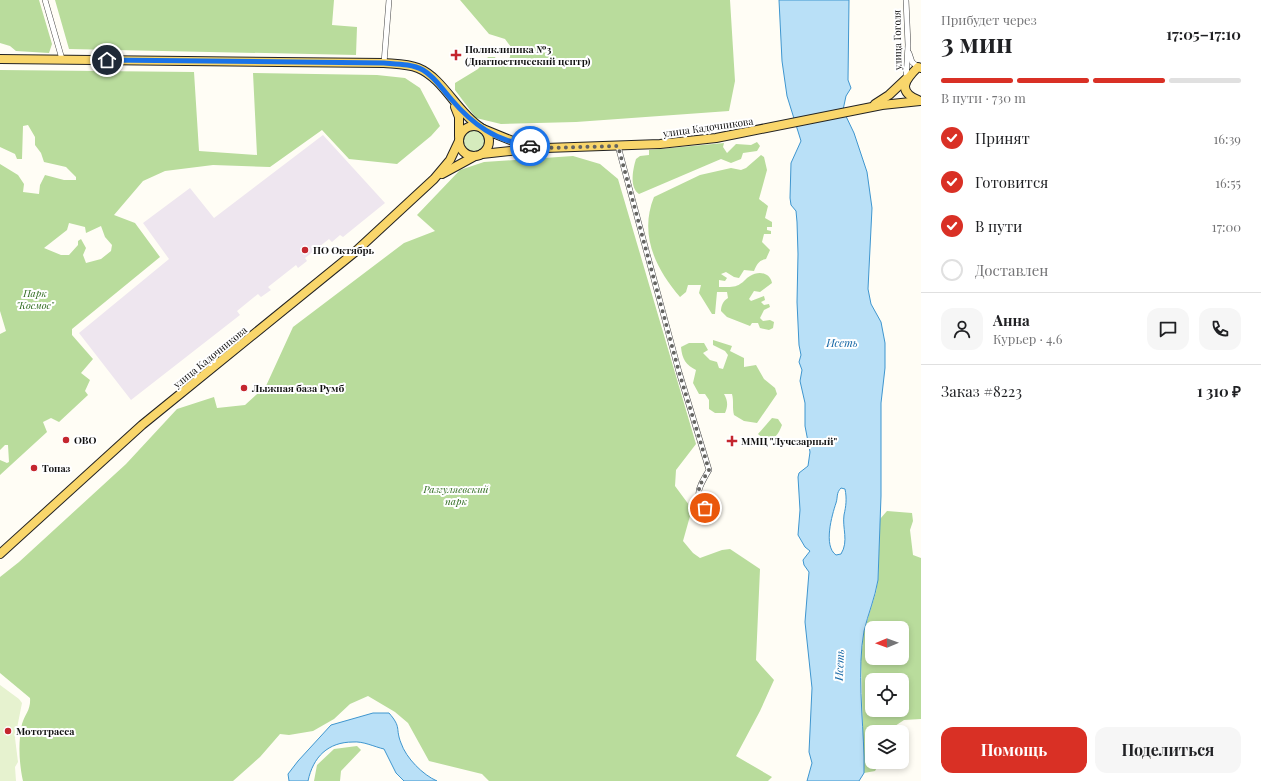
<!DOCTYPE html>
<html lang="ru">
<head>
<meta charset="utf-8">
<style>
  body { margin:0; font-family:"Playfair Display",serif; background:#f6f6f6; color:#202124; height:100vh; display:flex; flex-direction:column; font-size:15px; white-space:nowrap }
  * { box-sizing:border-box; margin:0 }
  p { font-size:13px; color:#757577 }
  .icon { flex:none; width:22px; height:22px; fill:none; stroke:currentColor; stroke-width:2; stroke-linecap:round; stroke-linejoin:round }
  .map { position:relative; flex:1; overflow:hidden }
  .details { display:flex; flex-direction:column; background:#fff; width:340px }
  .details>* { flex:none }
  .needle { width:26px; rotate:269deg }
  .tools { position:absolute; left:865px; top:621px; display:grid; gap:8px }
  .tools a { display:grid; place-items:center; width:44px; height:44px; border-radius:8px; background:#fff; box-shadow:0 2px 6px #0003; font-size:20px }
  .pin { position:absolute; display:grid; place-items:center; width:34px; height:34px; color:#fff; margin:-17px; border:2px solid #fff; border-radius:50%; box-shadow:0 1px 4px #0007 }
  .courier { position:absolute; display:grid; place-items:center; width:40px; height:40px; margin:-20px; border:3px solid #1a73e8; border-radius:50%; background:#fff; color:#222; box-shadow:0 1px 5px #0007 }
  .head em { font-style:normal; font-weight:700 }
  .head div { display:flex; flex-direction:column-reverse }
  .head { display:flex; align-items:center; justify-content:space-between; height:68px; padding:0 20px }
  h1 { font-size:26px; font-weight:700; line-height:30px }
  .bar { display:grid; grid-template-columns:repeat(4,1fr); gap:6px 4px; align-content:center; height:48px; padding:0 20px }
  .bar i { height:5px; border-radius:3px; background:#e0e0e0 }
  .bar .selected { background:#d93025 }
  .bar p { grid-column:span 4 }
  .line { display:flex; align-items:center; gap:10px; padding:0 20px; border-top:1px solid #e0e0e0 }
  .line div { flex:1 }
  .round { display:grid; place-items:center; flex:none; width:42px; height:42px; border-radius:12px; background:#f6f6f6 }
  ol { padding:0 20px; list-style:none }
  li { display:flex; align-items:center; gap:12px; height:44px }
  li p { margin-inline-start:auto }
  li .icon { padding:4px; border-radius:50%; background:#d93025; color:#fff; stroke-width:4 }
  li:last-child { color:#757577 }
  li i { width:22px; height:22px; border:2px solid #e0e0e0; border-radius:50% }
  .cta { display:flex; gap:8px; margin-top:auto; padding:8px 20px }
  .cta a { flex:1; height:46px; border-radius:12px; background:#d93025; color:#fff; font-size:16px; font-weight:700; line-height:46px; text-align:center }
  .cta a+a { background:#f6f6f6; color:#202124 }
  main { display:flex; flex:1; min-height:0 }
  .map>svg:first-child { display:block }
  .industrial { fill:#eee6ef }
  .green { fill:#d5ebbd }
  .forest { fill:#b9dc9c; fill-rule:evenodd }
  .pitch { fill:#e6f2cf }
  .water { fill:#b9e0f7; stroke:#3f96cf; fill-rule:evenodd }
  .lines { fill:none; stroke-linecap:round; stroke-linejoin:round }
  .street-casing { stroke:#444; stroke-width:6 }
  .primary-casing { stroke:#222; stroke-width:10 }
  .street { stroke:#fff; stroke-width:5 }
  .primary { stroke:#f9d66b; stroke-width:8 }
  .done { stroke:#646461; stroke-width:4; stroke-dasharray:0 7.2 }
  .route { stroke:#1a73e8; stroke-width:5 }
  .poi-dot { fill:#c4262e; stroke:#fff; stroke-width:1.5 }
  .labels { text-anchor:middle; dominant-baseline:central; stroke-width:4; stroke-linejoin:round; paint-order:stroke }
  .street-label { font-size:10px; fill:#111; stroke:#fff }
  .poi-label { font-size:10px; font-weight:bold; fill:#111; stroke:#fff; text-anchor:start }
  .park-label { font-size:10px; font-style:italic; fill:#2f6b1f; stroke:#fff }
  .water-label { font-size:11px; font-style:italic; fill:#1768a6; stroke:#fff }
</style>
</head>
<body>
<main>
<div class="map">
<svg width="921" height="781" viewBox="0 0 921 781">
  <rect width="100%" height="100%" fill="#fffdf5"/>
  <polygon class="industrial" points="323,135 385,203 343,237 340,235 332,242 329,239 305,258 307,261 298,268 296,265 268,287 271,290 261,297 258,294 237,311 240,315 131,400 79,333 169,259 143,223 190,188 214,218"/>
  <circle class="green" cx="474" cy="141" r="12"/>
  <g class="forest">
    <polygon points="0,0 39,0 52,44 49,53 16,51 10,46 0,43"/>
    <polygon points="55,0 334,0 332,25 357,27 356,55 69,49"/>
    <polygon points="460,0 730,0 735,81 729,111 576,122 501,124 476,118 455,90 455,83 478,69 488,57 495,57 499,66 506,65 510,57 511,47 505,39 489,34"/>
    <path d="M0 70 194 72 199 151 257 155 253 73 377 75 405 78 420 88 440 126 431 136 397 164 349 159 322 130 270 167 213 165 165 171 143 181 114 215 135 223 160 257 72 329V335L93 359 81 373 90 380 85 391 88 395 59 422 51 418 43 422 47 432 0 475V460L7 463 9 462 8 445H5L0 450V334L6 331 0 311V164L18 175 24 184 23 192 39 194 40 185 45 175 64 180H76V177L66 167 44 162 41 153 35 145V137L28 125 23 126 22 159H17L15 154 0 147ZM69 223 85 227 86 233 101 226 105 237 112 245 111 251 101 259 86 263 83 255 86 248 81 239 78 241V245L69 255H61L44 248 67 230Z"/>
    <path d="M757 142 760 146 757 151 743 153 741 159 731 163 721 159 639 194C629 187 633 169 636 159L640 156 649 155V150L724 143 723 147 727 153 736 144 751 145Z"/>
    <path d="M761 155 764 157 767 170 759 199 768 206 765 218 772 222V227H767V230L771 231V234H764L762 242 770 250 766 259C759 260 757 264 754 271L744 270 739 278 734 277 726 272 721 274 727 278 725 281 719 280V287C725 287 735 288 740 284 744 282 746 278 750 276 758 271 770 272 772 283L760 292 754 291 749 299 751 301 764 296 765 300 761 302 764 305 769 304 770 307 764 310 760 318 763 321 770 320 774 322 773 328 769 330 760 328 758 323H752L750 326 727 317 721 311C721 306 723 301 728 298L727 292H717L715 314H712L699 293 701 285H688L686 292 680 297C655 268 639 234 654 197L700 175 731 168 741 170 746 168Z"/>
    <path d="M573 156 600 164 618 179 696 444 676 470 675 486 692 509 683 541 693 553 700 558 722 550 730 549 760 569 756 660 774 680 760 711 736 756 772 777 768 781H489L482 774 429 761 408 723 395 712 368 696 350 704 334 719 313 731 289 735 280 734 260 757 233 781H23C19 763 18 742 22 724 25 714 31 710 30 698L0 673V577L19 562 126 464 177 409 214 397 217 408 245 405 266 386 293 327 404 243 435 231 417 215 460 170 484 162Z"/>
    <path d="M713 340 732 346 730 351 744 358V367L756 365 764 379 775 388 777 394 757 423 744 421 734 415C732 408 734 401 732 394H724C728 401 728 406 725 413H715L709 409V400L705 394H699L693 383 696 370C686 365 682 359 681 347L689 343H704L708 350 703 353 710 360 717 362 719 368 723 369 728 355 725 351 713 345Z"/>
    <path d="M772 418 778 419 782 425C778 435 775 439 765 440L758 434Z"/>
    <path d="M887 511 912 513 913 521 910 530 913 555 921 558V719L904 720 886 732H872V762H880L875 771 864 773 861 659 864 631 876 592 878 580 880 519ZM872 628H902V658H872ZM872 680H902V710H872Z"/>
    <polygon points="357,746 361,750 341,771 340,781 314,781 317,765 334,749"/>
  </g>
  <polygon class="pitch" points="0,685 19,699 22,703 15,738 18,762 15,767 16,781 0,781"/>
  <g class="water">
    <path d="M779 0H849L848 80 851 88 846 96 843 110 854 133 867 172 872 208 868 289 871 304 881 322 885 343V368L881 403V496L878 580C875 598 868 614 864 631 857 669 863 718 864 757V773L859 781H807L812 763 809 752 812 688 805 622 809 572 804 565 803 560 810 551 805 547 798 535 800 510 798 477 799 473 808 466 810 452 805 426V403L800 381 802 370 799 362 801 355 799 345 797 302 798 254 797 222 796 211 791 205 790 198 791 163 801 141 787 96 782 61ZM841 488 845 489C847 499 846 506 844 515 842 528 849 541 841 554L836 555C823 546 832 515 836 503 838 497 836 493 841 488Z"/>
    <path d="M373 713H389C402 728 395 728 401 743 406 758 423 775 437 781H404L396 773 384 749C375 747 363 741 353 742 328 742 313 757 308 781H289L288 774 298 761 331 725Z"/>
  </g>
  <g class="lines">
    <g class="street-casing">
      <g id="street">
        <polyline points="45,0 62,59"/>
        <polyline points="906,0 908,45 906,79"/>
        <polyline points="909,53 912,62 918,67"/>
        <polyline points="384,63 389,0"/>
        <path d="M618 146 679 372 709 470C694 495 696 494 711 518"/>
      </g>
    </g>
    <g class="primary-casing">
      <g id="primary">
        <path d="M0 59 384 63C395 64 408 64 418 68 443 78 457 112 480 127"/>
        <path d="M918 100C896 91 906 79 918 67L921 68"/>
        <polyline points="875,104 889,95 906,79"/>
        <polyline points="455,107 459,117 459,136"/>
        <circle cx="474" cy="141" r="15"/>
        <polyline points="483,129 520,144 546,148 660,144 716,138 882,105 920,101"/>
        <polyline points="482,154 529,149"/>
        <polyline points="442,174 475,156"/>
        <polyline points="0,554 142,425 355,252 434,179 450,160 459,141"/>
      </g>
    </g>
    <use href="#street" class="street"/>
    <use href="#primary" class="primary"/>
  </g>
  <g class="lines">
    <path class="done" d="M530 146 546 148 618 146 679 372 709 470C699 486 694 491 705 508"/>
    <path class="route" d="M107 60 384 63C397 64 412 64 423 70 435 77 442 89 451 99 473 125 496 141 530 146"/>
  </g>
  <g class="poi-dot">
    <path d="M454 49h4v4h4v4h-4v4h-4v-4h-4v-4h4z"/>
    <circle cx="305" cy="250" r="4"/>
    <circle cx="244" cy="388" r="4"/>
    <circle cx="66" cy="440" r="4"/>
    <path d="M730 435h4v4h4v4h-4v4h-4v-4h-4v-4h4z"/>
    <circle cx="34" cy="468" r="4"/>
    <circle cx="8" cy="731" r="4"/>
  </g>
  <g class="labels">
    <g class="street-label">
      <text transform="translate(897 40) rotate(-91)">улица Гоголя</text>
      <text transform="translate(708 127) rotate(-8)">улица Кадочникова</text>
      <text transform="translate(210 357) rotate(-39)">улица Кадочникова</text>
    </g>
    <g class="poi-label">
      <text x="465" y="49">Поликлиника №3<tspan x="465" dy="12">(Диагностический центр)</tspan></text>
      <text x="313" y="250">ПО Октябрь</text>
      <text x="252" y="388">Лыжная база Румб</text>
      <text x="74" y="440">ОВО</text>
      <text x="741" y="441">ММЦ "Лучезарный"</text>
      <text x="42" y="468">Топаз</text>
      <text x="16" y="731">Мототрасса</text>
    </g>
    <g class="park-label">
      <text x="35" y="293">Парк<tspan x="35" dy="12">"Космос"</tspan></text>
      <text x="456" y="489">Разгуляевский<tspan x="456" dy="12">парк</tspan></text>
    </g>
    <g class="water-label">
      <text x="842" y="342">Исеть</text>
      <text transform="translate(839 665) rotate(-87)">Исеть</text>
    </g>
  </g>
</svg>
<div class="tools">
<a><svg class="needle" viewBox="-14 -14 28 28"><path d="M0-13l5 13h-10z" fill="#e53935"/><path d="M0 13l5-13h-10z" fill="#757577"/></svg></a>
<a><svg class="icon" aria-label="locate" viewBox="0 0 24 24"><circle cx="12" cy="12" r="6"/><path d="M12 2v4M12 18v4M2 12h4M18 12h4"/></svg></a>
<a><svg class="icon" aria-label="layers" viewBox="0 0 24 24"><path d="M12 4l9 5-9 5-9-5zM3 14l9 5 9-5"/></svg></a>
</div>
<div class="pin" style="left:705px;top:508px;background:#ea580c"><svg class="icon" aria-label="bag" viewBox="0 0 24 24"><path d="M5 8h14l-1 12H6zM9 8a3 3 0 0 1 6 0"/></svg></div>
<div class="pin" style="left:107px;top:60px;background:#1f2937"><svg class="icon" aria-label="home" viewBox="0 0 24 24"><path d="M3 11l9-7 9 7M6 9v11h12V9"/></svg></div>
<div class="courier" style="left:530px;top:146px"><svg class="icon" aria-label="car" viewBox="0 0 24 24"><path d="M5 17H2v-5l4-1 3-4h7l3 4 3 1v5h-3M9 17h6M6 11h13"/><circle cx="7" cy="17" r="2"/><circle cx="17" cy="17" r="2"/></svg></div>
</div>
<section class="details">
<div class="head"><div><h1>3 мин</h1><p>Прибудет через</p></div><em>17:05–17:10</em></div>
<div class="bar"><i class="selected"></i><i class="selected"></i><i class="selected"></i><i></i><p>В пути · 730 m</p></div>
<ol>
<li><svg class="icon" aria-label="check" viewBox="0 0 24 24"><path d="M5 12l5 5 9-10"/></svg>Принят<p>16:39</p></li>
<li><svg class="icon" aria-label="check" viewBox="0 0 24 24"><path d="M5 12l5 5 9-10"/></svg>Готовится<p>16:55</p></li>
<li><svg class="icon" aria-label="check" viewBox="0 0 24 24"><path d="M5 12l5 5 9-10"/></svg>В пути<p>17:00</p></li>
<li><i></i>Доставлен</li>
</ol>
<div class="line" style="height:72px"><a class="round"><svg class="icon" aria-label="person" viewBox="0 0 24 24"><circle cx="12" cy="8" r="4"/><path d="M4 21q1-7 8-7t8 7"/></svg></a><div><b>Анна</b><p>Курьер · 4.6</p></div><a class="round"><svg class="icon" aria-label="chat" viewBox="0 0 24 24"><path d="M4 5h16v11H9l-5 4z"/></svg></a><a class="round"><svg class="icon" aria-label="phone" viewBox="0 0 24 24"><path d="M5 4h4l2 5-3 2q2 4 5 5l2-3 5 2v4C11 20 4 13 5 4z"/></svg></a></div>
<div class="line" style="height:52px"><div>Заказ #8223</div><b>1 310 ₽</b></div>
<div class="cta"><a>Помощь</a><a>Поделиться</a></div>
</section>
</main>
</body>
</html>
